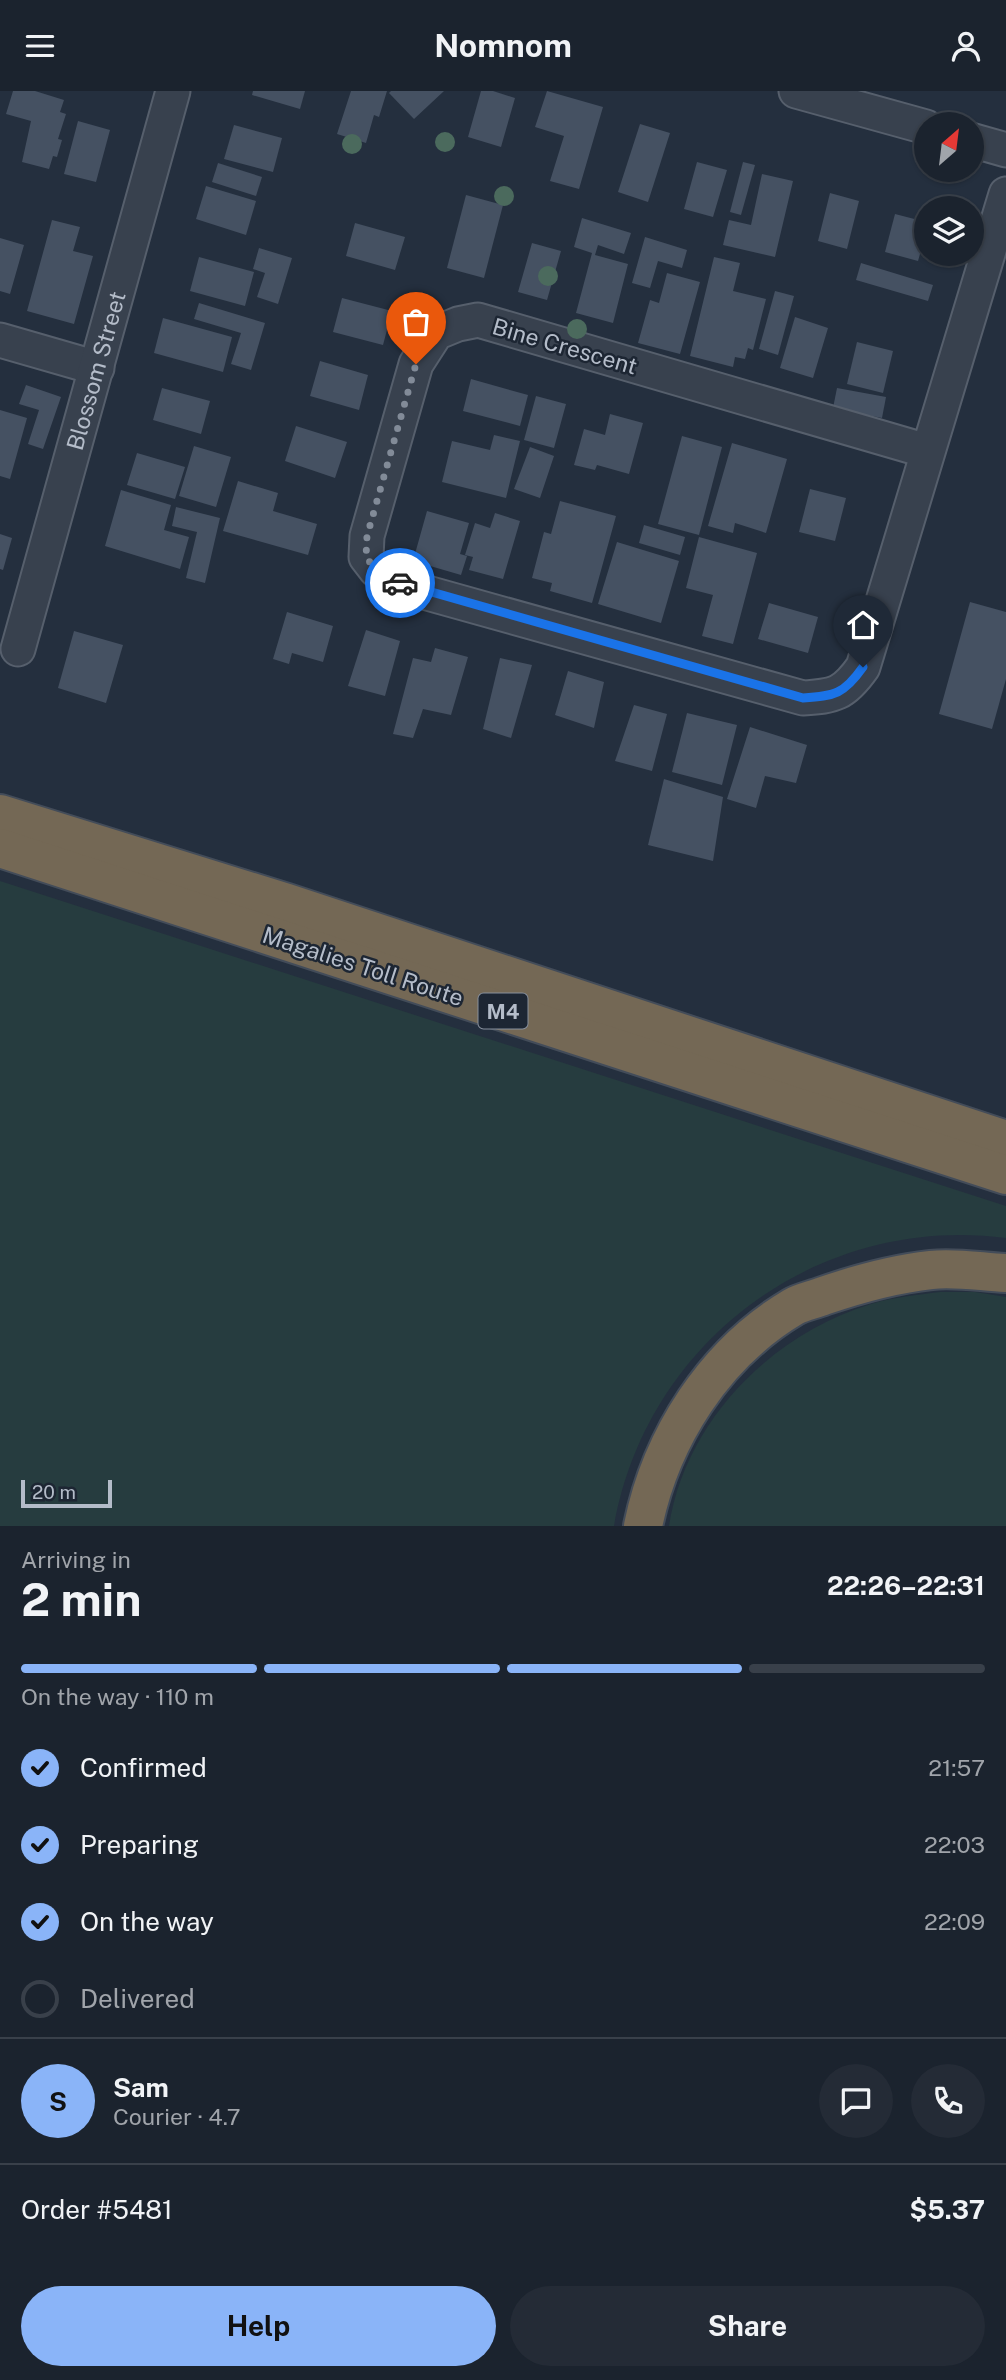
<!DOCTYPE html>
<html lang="en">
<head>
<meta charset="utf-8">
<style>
  body { margin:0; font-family:"Public Sans",sans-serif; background:#242b36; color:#f1f3f6; height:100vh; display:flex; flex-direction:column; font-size:26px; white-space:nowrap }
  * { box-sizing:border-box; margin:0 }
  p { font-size:23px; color:#a0a4aa }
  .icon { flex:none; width:38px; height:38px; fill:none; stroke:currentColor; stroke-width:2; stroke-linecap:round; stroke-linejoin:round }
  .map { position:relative; height:1435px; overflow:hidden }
  .sheet { display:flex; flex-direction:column; background:#1b232e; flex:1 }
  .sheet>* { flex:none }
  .needle { width:46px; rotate:28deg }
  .fabs { position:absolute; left:914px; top:21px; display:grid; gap:14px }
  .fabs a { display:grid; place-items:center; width:70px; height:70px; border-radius:50%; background:#1b232e; box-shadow:0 2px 5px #0004,0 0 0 2px #39404a; font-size:35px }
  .scale { position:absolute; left:21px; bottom:18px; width:91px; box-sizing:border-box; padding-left:7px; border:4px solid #b4bcc9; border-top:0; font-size:19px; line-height:24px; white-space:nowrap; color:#b4bcc9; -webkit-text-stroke:5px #1d2633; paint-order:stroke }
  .pin { position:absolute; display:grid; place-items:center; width:60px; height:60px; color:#fff; margin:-72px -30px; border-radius:50% 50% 50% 0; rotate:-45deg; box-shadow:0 0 7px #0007 }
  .pin .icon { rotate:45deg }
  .courier { position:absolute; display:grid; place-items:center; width:70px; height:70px; margin:-35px; border:5px solid #1a73e8; border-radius:50%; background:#fff; color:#222; box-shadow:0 2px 9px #0007 }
  .overview em { font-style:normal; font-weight:700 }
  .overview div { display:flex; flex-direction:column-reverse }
  .overview { display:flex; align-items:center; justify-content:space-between; height:119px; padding:0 21px }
  h1 { font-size:46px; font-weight:700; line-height:52px }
  .bar { display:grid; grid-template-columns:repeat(4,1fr); gap:10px 7px; align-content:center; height:84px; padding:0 21px }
  .bar i { height:9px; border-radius:5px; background:#39404a }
  .bar .selected { background:#8ab4f8 }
  .bar p { grid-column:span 4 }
  .line { display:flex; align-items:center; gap:18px; padding:0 21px; border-top:2px solid #39404a }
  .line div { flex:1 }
  .round { display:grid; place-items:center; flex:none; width:74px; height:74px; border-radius:37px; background:#242b36 }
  ol { padding:0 21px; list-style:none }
  li { display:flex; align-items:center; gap:21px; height:77px }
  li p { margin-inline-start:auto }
  li .icon { padding:7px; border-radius:50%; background:#8ab4f8; color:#111; stroke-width:4 }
  li:last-child { color:#a0a4aa }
  li i { width:38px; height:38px; border:4px solid #39404a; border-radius:50% }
  .button { display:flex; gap:14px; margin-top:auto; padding:14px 21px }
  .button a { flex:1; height:80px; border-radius:42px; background:#8ab4f8; color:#111; font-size:28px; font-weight:700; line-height:80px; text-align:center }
  .button a+a { background:#242b36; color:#f1f3f6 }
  header { display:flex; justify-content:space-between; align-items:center; height:91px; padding:0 21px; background:#1b232e; font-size:32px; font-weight:700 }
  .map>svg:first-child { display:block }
  .green { fill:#263c3f }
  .building { fill:#455162 }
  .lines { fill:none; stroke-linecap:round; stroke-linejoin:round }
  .street-casing { stroke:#565f6c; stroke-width:37 }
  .highway-casing { stroke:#434c59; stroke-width:42 }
  .street { stroke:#38414e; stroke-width:33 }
  .highway { stroke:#746855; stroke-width:38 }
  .tree { fill:#4b6a5d }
  .done { stroke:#828b98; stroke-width:7; stroke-dasharray:0 12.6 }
  .route { stroke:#1a73e8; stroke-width:9 }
  .labels { text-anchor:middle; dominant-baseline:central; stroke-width:5; stroke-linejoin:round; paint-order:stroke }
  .shield { fill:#1d2633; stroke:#878f9c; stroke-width:2 }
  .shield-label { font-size:21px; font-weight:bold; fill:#b4bcc9 }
  .street-label { font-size:23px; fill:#b4bcc9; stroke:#1d2633 }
</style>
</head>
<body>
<header><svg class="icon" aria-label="menu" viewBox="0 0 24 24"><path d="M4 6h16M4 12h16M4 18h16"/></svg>Nomnom<svg class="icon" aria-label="person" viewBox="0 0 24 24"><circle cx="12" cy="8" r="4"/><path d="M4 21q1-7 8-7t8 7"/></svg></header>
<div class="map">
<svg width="1006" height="1435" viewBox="0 0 1006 1435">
  <rect width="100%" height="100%" fill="#242f3e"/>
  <g class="green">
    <path d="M0 790 1006 1115V1147C819 1123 647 1249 614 1435H0Z"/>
    <path d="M940 1201H975L1006 1206V1435H669C685 1330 772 1243 871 1213 894 1206 917 1204 940 1201Z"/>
  </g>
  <g class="building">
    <polygon points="13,0 35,0 64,9 60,21 66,23 58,48 62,49 57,66 53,65 49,78 22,71 31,30 6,23"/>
    <polygon points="253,0 305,0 300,18 252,4"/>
    <polygon points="351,0 387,0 379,26 374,24 366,52 337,43"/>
    <polygon points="391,0 444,0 414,28 389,2"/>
    <polygon points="481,0 493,0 515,7 501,56 468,46"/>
    <polygon points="547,0 603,16 579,98 550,90 564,45 535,36"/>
    <polygon points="78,30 110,39 96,91 64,83"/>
    <polygon points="640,33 670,42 648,111 618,101"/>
    <polygon points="234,34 282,47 273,81 224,68"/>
    <polygon points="697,71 727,79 713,126 684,118"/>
    <polygon points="743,71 755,74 741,124 730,121"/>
    <polygon points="218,72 262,86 256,105 212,91"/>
    <polygon points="762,83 793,90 775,166 723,154 729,129 751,134"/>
    <polygon points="206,95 256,110 246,144 196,128"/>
    <polygon points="830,102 859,110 847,158 818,150"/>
    <polygon points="466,104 503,114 484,187 447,177"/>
    <polygon points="895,123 926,131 926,142 918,170 885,161"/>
    <polygon points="582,127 631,142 624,163 598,154 595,164 628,173 613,232 576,222 592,162 574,156"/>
    <polygon points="52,129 80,136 73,160 93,165 74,233 27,220"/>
    <polygon points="355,132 405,146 395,179 346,165"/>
    <polygon points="645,146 687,159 682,177 658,170 650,197 632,192"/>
    <polygon points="0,147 24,154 10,203 0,200"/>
    <polygon points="532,152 561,160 547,209 518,201"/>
    <polygon points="259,157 292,167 278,213 257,206 265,182 253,178"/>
    <polygon points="199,166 254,181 245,215 190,200"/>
    <polygon points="714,166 740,172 733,200 766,208 753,259 748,257 745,268 735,266 733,276 690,265"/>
    <polygon points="861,172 933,194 928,210 856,189"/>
    <polygon points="667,182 700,191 680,263 638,252 650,209 659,212"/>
    <polygon points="775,200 794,205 778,264 759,258"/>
    <polygon points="342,207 392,220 383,254 333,241"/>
    <polygon points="199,212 265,232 251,279 231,273 241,242 194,228"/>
    <polygon points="795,226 828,237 813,287 780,277"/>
    <polygon points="163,227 232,246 223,281 154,262"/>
    <polygon points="857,251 893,260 883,302 847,293"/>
    <polygon points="320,270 368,284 359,319 310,305"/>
    <polygon points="471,288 528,304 520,335 463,320"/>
    <polygon points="26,294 61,306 43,358 28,353 39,319 19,313"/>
    <polygon points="162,297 210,310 201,343 153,329"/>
    <polygon points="837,297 886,306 882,327 833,317"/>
    <polygon points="536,305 566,313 554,357 524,349"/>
    <polygon points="0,319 27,327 10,388 0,385"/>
    <polygon points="610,323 643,332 629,383 597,374 595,379 574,374 584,338 605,344"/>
    <polygon points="296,335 347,351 335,387 285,370"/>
    <polygon points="494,344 520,350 506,407 442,391 452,350 490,359"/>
    <polygon points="682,345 722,356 699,444 658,433"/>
    <polygon points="732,352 787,368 766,442 735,432 733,442 708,435"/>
    <polygon points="194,355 231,366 216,416 179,405"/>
    <polygon points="530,356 554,365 540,407 514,398"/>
    <polygon points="137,362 185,376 175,408 127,394"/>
    <polygon points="238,390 278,402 273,420 317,433 308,464 223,440"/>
    <polygon points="810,398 846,407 835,450 799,441"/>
    <polygon points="121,399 171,414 164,439 189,446 180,478 105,455"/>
    <polygon points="560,410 616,425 592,512 550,500 552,492 532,487 544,441 551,443"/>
    <polygon points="176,416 220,427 205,492 186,487 197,441 172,435"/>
    <polygon points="427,420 469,432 460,463 467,465 461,484 413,470"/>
    <polygon points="495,422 520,430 503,488 469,479 473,466 465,464 475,432 490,437"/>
    <polygon points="644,434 685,446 680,464 639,452"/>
    <polygon points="0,443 12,447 3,479 0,478"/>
    <polygon points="699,446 757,462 733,553 702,545 713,504 686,497"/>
    <polygon points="617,451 679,470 661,532 598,513"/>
    <polygon points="970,511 1006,521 1006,588 992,638 939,623"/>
    <polygon points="769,512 818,526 808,562 758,548"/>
    <polygon points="287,521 333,535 323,571 292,562 289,573 273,568"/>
    <polygon points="366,539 400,550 385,605 348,595"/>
    <polygon points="74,540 123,554 106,612 58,597"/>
    <polygon points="435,557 468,566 451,624 423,618 413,647 393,643 413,567 431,571"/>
    <polygon points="500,567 532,574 511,647 483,638"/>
    <polygon points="568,580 604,591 594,637 555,624"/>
    <polygon points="634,614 667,623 652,680 615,670"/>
    <polygon points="687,622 737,634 722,694 672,681"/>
    <polygon points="750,636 807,654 796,692 765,685 756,717 727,708"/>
    <polygon points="664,688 723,706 713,770 648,754"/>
  </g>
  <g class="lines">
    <g class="street-casing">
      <g id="street">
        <polyline points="796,0 926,36"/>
        <polyline points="971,49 1006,59"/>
        <polyline points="0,249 97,277"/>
        <path d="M927 360 478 229 458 233 436 242 416 273 367 445 366 466 376 479 413 498 803 607C835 605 844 603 863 576L1006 103"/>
        <path id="s1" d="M18 558 173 0"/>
      </g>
    </g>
    <g class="highway-casing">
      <g id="highway">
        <polyline points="0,723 287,812 1006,1049"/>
        <polyline points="0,757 1006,1084"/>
        <path d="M643 1435C661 1347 714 1263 793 1216 801 1211 813 1209 823 1205 858 1193 894 1183 931 1179 955 1176 982 1181 1006 1182"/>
      </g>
    </g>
    <use href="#street" class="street"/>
    <use href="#highway" class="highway"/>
  </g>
  <g class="tree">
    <circle cx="445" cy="51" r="10"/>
    <circle cx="352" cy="53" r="10"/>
    <circle cx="504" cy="105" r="10"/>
    <circle cx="548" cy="185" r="10"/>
    <circle cx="577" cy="238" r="10"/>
  </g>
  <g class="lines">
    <polyline class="done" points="400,492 376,479 366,466 367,445 416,273"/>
    <path class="route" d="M400 492 803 607C835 605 844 603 863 576"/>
  </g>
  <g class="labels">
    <rect class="shield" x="478.5" y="902.5" width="49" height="35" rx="5"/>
    <g class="shield-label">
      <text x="503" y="920">M4</text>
    </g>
    <g class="street-label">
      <text transform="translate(565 255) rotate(16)">Bine Crescent</text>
      <text stroke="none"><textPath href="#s1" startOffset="289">Blossom Street</textPath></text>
      <text transform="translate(363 875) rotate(18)">Magalies Toll Route</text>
    </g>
  </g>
</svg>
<div class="fabs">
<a><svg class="needle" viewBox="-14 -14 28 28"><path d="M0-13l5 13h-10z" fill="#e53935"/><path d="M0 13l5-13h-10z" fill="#a0a4aa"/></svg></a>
<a><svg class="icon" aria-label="layers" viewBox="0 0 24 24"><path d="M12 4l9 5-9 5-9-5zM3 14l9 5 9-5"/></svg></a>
</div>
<div class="scale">20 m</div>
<div class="pin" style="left:416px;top:273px;background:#ea580c"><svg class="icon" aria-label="bag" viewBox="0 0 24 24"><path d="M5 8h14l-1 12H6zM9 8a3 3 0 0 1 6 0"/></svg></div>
<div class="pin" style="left:863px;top:576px;background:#1f2937"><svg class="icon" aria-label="home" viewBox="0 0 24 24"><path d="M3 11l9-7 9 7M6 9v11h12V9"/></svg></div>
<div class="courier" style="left:400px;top:492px"><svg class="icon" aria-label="car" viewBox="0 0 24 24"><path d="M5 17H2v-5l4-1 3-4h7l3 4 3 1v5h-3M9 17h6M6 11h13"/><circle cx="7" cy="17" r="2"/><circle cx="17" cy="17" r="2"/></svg></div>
</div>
<section class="sheet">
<div class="overview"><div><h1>2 min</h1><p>Arriving in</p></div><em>22:26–22:31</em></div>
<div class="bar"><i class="selected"></i><i class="selected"></i><i class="selected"></i><i></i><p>On the way · 110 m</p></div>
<ol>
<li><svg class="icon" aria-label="check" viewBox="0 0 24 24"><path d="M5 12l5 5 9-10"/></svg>Confirmed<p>21:57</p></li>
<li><svg class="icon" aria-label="check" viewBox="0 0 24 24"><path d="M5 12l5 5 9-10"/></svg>Preparing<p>22:03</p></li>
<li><svg class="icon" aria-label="check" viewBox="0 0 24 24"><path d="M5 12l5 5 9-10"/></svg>On the way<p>22:09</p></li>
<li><i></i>Delivered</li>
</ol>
<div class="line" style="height:126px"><b class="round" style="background:#8ab4f8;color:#111">S</b><div><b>Sam</b><p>Courier · 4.7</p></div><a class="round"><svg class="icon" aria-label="chat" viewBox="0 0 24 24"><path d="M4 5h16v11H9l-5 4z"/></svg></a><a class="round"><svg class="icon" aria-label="phone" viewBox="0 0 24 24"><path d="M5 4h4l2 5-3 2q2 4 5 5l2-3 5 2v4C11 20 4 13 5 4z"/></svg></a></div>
<div class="line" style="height:91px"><div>Order #5481</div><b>$5.37</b></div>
<div class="button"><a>Help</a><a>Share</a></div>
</section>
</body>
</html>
